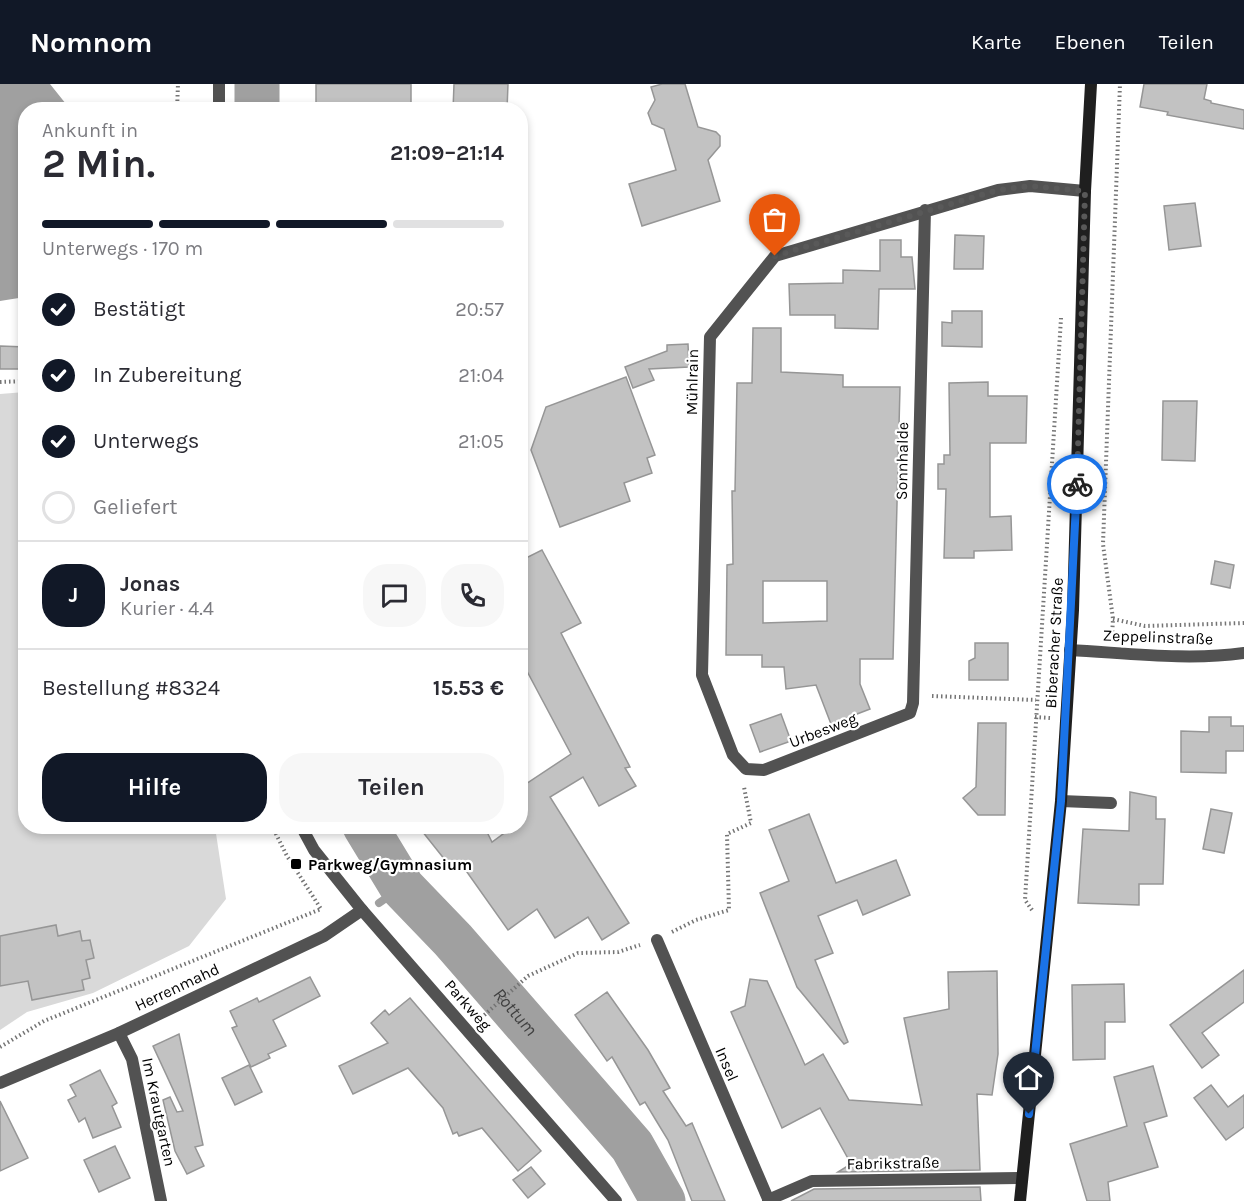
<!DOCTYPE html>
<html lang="de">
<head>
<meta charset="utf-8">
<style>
  body { margin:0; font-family:Karla,sans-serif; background:#f7f7f7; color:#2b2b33; height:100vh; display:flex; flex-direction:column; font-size:22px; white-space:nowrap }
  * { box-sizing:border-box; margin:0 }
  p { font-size:20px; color:#7c7c81 }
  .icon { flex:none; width:33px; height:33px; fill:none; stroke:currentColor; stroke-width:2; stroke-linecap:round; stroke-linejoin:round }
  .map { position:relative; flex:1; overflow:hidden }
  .panel { position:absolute; left:18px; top:18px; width:510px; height:732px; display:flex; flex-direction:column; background:#fff; border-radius:24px; box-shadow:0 3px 9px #0003 }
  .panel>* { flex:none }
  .pin { position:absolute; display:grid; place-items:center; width:51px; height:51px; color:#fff; margin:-62px -26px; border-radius:50% 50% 50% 0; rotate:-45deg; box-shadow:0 0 6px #0007 }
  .pin .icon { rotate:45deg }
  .courier { position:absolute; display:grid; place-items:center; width:60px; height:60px; margin:-30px; border:4px solid #1a73e8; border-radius:50%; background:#fff; color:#222; box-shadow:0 2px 8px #0007 }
  .headline em { font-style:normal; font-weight:700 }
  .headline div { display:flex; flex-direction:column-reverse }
  .headline { display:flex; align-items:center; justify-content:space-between; height:102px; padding:0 24px }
  h1 { font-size:39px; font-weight:700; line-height:45px }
  .bar { display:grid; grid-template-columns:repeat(4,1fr); gap:9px 6px; align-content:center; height:72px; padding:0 24px }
  .bar i { height:8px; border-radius:4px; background:#e1e1e2 }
  .bar .on { background:#111827 }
  .bar p { grid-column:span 4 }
  .line { display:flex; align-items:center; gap:15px; padding:0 24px; border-top:2px solid #e1e1e2 }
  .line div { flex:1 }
  .round { display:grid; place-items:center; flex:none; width:63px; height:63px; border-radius:24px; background:#f7f7f7 }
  ol { padding:0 24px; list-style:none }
  li { display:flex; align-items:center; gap:18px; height:66px }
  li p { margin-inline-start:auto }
  li .icon { padding:6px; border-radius:50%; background:#111827; color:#fff; stroke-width:4 }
  li:last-child { color:#7c7c81 }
  li i { width:33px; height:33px; border:3px solid #e1e1e2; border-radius:50% }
  .button { display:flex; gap:12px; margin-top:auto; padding:12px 24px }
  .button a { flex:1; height:69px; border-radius:24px; background:#111827; color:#fff; font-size:24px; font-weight:700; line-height:69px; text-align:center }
  .button a+a { background:#f7f7f7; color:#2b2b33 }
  header { display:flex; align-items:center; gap:36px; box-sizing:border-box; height:84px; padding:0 30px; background:#111827; color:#fff }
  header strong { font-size:28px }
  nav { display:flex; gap:33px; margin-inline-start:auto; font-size:21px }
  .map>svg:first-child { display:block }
  .green { fill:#d9d9d9 }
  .water { fill:#a0a0a0 }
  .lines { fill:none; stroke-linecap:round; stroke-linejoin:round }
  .stream { stroke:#a0a0a0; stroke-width:8 }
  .river { stroke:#a0a0a0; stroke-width:45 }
  .building { fill:#c2c2c2; stroke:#969696; stroke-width:1.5; fill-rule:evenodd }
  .path { stroke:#747474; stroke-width:4; stroke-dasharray:1.5 3; stroke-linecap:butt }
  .service { stroke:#525252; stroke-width:12 }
  .minor { stroke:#525252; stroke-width:12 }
  .secondary { stroke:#1f1f1f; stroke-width:12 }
  .done { stroke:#595959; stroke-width:6; stroke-dasharray:0 10.8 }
  .route { stroke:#1a73e8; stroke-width:8 }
  .poi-dot { fill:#000; stroke:#fff; stroke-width:2 }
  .labels { text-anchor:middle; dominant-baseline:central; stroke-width:4.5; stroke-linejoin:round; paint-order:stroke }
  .street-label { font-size:16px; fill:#000; stroke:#fff }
  .poi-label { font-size:16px; font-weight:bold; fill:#000; stroke:#fff; text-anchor:start }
  .water-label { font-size:18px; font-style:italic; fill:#414141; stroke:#fff }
</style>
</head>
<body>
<header>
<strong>Nomnom</strong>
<nav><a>Karte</a><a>Ebenen</a><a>Teilen</a></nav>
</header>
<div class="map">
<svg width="1244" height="1117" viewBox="0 0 1244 1117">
  <rect width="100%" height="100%" fill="#fff"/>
  <polygon class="green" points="25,308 26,742 215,743 226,815 189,862 93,909 27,928 0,946 0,310"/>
  <polygon class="water" points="0,0 50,0 70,25 26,26 25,213 0,217"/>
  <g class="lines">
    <polyline class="stream" points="379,819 402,803"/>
    <g class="river">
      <polyline points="257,26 257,0"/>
      <path id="s1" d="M365 742 402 803 453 856 632 1062 663 1117"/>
    </g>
  </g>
  <g class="building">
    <polygon points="316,0 411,0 411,20 316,19"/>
    <polygon points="454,0 508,0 507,26 453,26"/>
    <polygon points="662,0 685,0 698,43 716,48 720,52 720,62 708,76 720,117 642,142 629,100 676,86 664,45 652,40 648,29 655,16 651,3"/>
    <polygon points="1144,0 1207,0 1204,15 1211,17 1211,19 1244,26 1244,45 1167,31 1168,28 1140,23"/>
    <polygon points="1195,119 1201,162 1169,166 1164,122"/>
    <polygon points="955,151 984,152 983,185 954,185"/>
    <polygon points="880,156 901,156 901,173 912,173 915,205 879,205 878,245 835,244 835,231 790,231 789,200 843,199 843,186 880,187"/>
    <polygon points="952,227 982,227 982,263 942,262 942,238 952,239"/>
    <path d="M753 244H781V288L843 291V303H900L893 575H860V600L870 625 831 640 816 601 786 605 784 583H762V571H726L727 481 733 480 732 407H735L737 299H752ZM763 497H827V537L763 539Z"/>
    <polygon points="688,260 689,283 649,285 654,296 633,304 625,283 667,267 667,261"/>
    <polygon points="0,262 26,263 26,285 0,285"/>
    <polygon points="626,293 655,371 647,374 652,389 624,399 630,417 560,443 531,366 546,323"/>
    <polygon points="988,298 988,312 1027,312 1026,359 990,359 990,433 1011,432 1012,466 974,467 974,474 944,474 946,405 938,405 938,380 944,380 944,371 950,371 949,299"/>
    <polygon points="1163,317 1197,317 1195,377 1162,376"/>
    <polygon points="542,466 581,539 561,549 630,683 625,684 636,702 599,722 583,693 550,713 629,839 602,856 588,833 555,854 537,825 508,846 462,781 453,786 418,742 484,742 492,758 514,742 520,742 520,704 571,670 520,574 520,477"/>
    <polygon points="1215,477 1234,481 1230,504 1211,500"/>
    <polygon points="975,559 1008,559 1008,596 969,596 969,577 975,574"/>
    <polygon points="781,630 791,657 760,668 750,641"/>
    <polygon points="1209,633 1231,633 1231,642 1244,642 1244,667 1226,667 1226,689 1181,688 1181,647 1209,648"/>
    <polygon points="978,639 1006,639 1005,731 978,731 963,714 976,703"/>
    <polygon points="1130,708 1156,713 1156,735 1165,735 1163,800 1139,800 1139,821 1078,819 1083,745 1129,747"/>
    <polygon points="1211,725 1232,729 1224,769 1203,765"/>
    <polygon points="809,730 836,799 896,776 910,811 863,831 857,816 818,832 833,869 815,876 848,958 844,960 797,903 760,809 789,797 769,746"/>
    <polygon points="56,841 58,852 80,847 82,857 90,856 94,874 86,876 90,894 82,896 84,906 32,916 28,897 0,902 0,852"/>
    <polygon points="1244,886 1244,918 1202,949 1219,971 1202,984 1170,941"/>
    <polygon points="997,887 998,970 992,1011 977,1010 980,1086 838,1088 851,1080 820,1024 782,1044 731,928 745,922 750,895 767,897 805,981 823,970 849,1016 922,1021 904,934 949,925 948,888"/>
    <polygon points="310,893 320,912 273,936 286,962 268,970 270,974 251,983 232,944 237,942 230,927 257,914 259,918"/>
    <polygon points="1124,900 1125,938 1105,938 1105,975 1073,976 1072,901"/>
    <polygon points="607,908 648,966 670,1004 663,1007 686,1042 692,1039 725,1117 692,1117 668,1056 657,1038 645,1018 640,1021 612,973 607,977 575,931"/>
    <polygon points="410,914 541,1067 518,1087 482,1044 459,1052 457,1048 453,1050 443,1024 408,984 353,1010 339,982 388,959 371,939 385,926 389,931"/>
    <polygon points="179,950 203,1061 195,1063 204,1082 187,1090 175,1067 163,1016 170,1013 177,1028 183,1027 153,962"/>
    <polygon points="249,981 262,1008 235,1021 222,994"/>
    <polygon points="1153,982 1167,1032 1144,1039 1158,1083 1108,1098 1110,1117 1087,1117 1070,1060 1127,1042 1114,993"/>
    <polygon points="100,986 117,1019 112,1022 121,1043 93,1054 85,1034 79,1038 68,1016 76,1012 70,1001"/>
    <polygon points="1211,1001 1228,1023 1244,1011 1244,1043 1226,1056 1194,1014"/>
    <polygon points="0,1017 28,1074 0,1087"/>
    <polygon points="115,1062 130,1094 99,1108 84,1076"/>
    <polygon points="531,1083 545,1100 528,1114 513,1096"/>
    <polygon points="980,1103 981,1117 791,1117 814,1105"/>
  </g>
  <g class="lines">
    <g class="path">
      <polyline points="177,26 178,0"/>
      <polyline points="0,298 26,297"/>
      <polyline points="1113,535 1145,542 1244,539"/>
      <polyline points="1112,552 1113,535 1103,460 1120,0"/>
      <polyline points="932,612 1036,616"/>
      <polyline points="1035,633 1050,634"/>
      <polyline points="1032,826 1025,816 1061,234"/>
      <polyline points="672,848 696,836 729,826 727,750 751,739 744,703"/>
      <polyline points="481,934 528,892 578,869 618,868 640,861"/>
      <polyline points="0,963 44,937 321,825 287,772 272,742"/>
    </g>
    <polyline class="service" points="1061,717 1111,719"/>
    <g class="minor">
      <polyline points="219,26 219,0"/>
      <polyline points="925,126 913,619 910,629 764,686 746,685 733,671 702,591 710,253 775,172 998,106 1030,102 1085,107"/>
      <path d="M1070 566C1127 569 1188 577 1244 569"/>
      <polyline points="301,742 314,766 362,826 616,1117"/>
      <polyline points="657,856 769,1117"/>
      <polyline points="119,949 132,975 161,1117"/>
      <polyline points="0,999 119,949 324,852 362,826"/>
      <polyline points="768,1116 812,1097 1022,1094"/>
    </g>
    <polyline class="secondary" points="1020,1117 1061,717 1073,526 1085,107 1091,0"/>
  </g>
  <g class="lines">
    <polyline class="done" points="775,172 998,106 1030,102 1085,107 1077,400"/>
    <polyline class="route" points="1029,1030 1061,717 1077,400"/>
  </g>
  <rect class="poi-dot" x="290" y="774" width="12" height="12" rx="3"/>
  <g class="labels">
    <g class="street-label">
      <text transform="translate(692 298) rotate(-89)">Mühlrain</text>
      <text transform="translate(902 377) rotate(-89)">Sonnhalde</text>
      <text transform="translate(1158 553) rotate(2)">Zeppelinstraße</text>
      <text transform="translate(1054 559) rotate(-87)">Biberacher Straße</text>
      <text transform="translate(823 646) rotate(-21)">Urbesweg</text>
      <text transform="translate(177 903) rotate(-25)">Herrenmahd</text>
      <text transform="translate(468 921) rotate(49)">Parkweg</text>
      <text transform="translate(727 980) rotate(67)">Insel</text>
      <text transform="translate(159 1028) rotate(78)">Im Krautgarten</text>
      <text transform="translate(893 1079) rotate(-1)">Fabrikstraße</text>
    </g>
    <g class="poi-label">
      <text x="308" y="780">Parkweg/Gymnasium</text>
    </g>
    <g class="water-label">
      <text stroke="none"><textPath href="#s1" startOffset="240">Rottum</textPath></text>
    </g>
  </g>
</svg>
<div class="pin" style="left:775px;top:172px;background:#ea580c"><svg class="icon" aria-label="bag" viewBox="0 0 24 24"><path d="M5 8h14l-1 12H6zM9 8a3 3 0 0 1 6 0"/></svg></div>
<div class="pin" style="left:1029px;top:1030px;background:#1f2937"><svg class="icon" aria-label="home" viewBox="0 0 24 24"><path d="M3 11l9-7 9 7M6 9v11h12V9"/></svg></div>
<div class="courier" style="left:1077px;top:400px"><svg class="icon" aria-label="bike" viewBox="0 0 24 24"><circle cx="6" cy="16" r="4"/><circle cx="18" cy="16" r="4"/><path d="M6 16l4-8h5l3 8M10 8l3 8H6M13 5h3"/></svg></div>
<section class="panel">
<div class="headline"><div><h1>2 Min.</h1><p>Ankunft in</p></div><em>21:09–21:14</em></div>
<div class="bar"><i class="on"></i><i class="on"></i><i class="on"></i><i></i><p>Unterwegs · 170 m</p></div>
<ol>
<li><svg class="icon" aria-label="check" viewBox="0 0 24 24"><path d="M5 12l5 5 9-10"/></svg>Bestätigt<p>20:57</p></li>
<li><svg class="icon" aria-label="check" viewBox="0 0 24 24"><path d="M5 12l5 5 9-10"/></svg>In Zubereitung<p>21:04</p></li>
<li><svg class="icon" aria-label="check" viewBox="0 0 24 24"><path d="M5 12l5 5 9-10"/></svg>Unterwegs<p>21:05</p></li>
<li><i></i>Geliefert</li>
</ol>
<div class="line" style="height:108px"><b class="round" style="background:#111827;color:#fff">J</b><div><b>Jonas</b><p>Kurier · 4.4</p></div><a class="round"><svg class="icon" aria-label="chat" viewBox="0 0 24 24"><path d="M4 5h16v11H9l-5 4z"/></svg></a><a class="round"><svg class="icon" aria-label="phone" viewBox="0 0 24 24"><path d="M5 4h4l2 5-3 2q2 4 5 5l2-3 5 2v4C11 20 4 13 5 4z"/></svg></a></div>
<div class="line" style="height:78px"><div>Bestellung #8324</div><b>15.53 €</b></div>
<div class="button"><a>Hilfe</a><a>Teilen</a></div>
</section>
</div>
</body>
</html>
